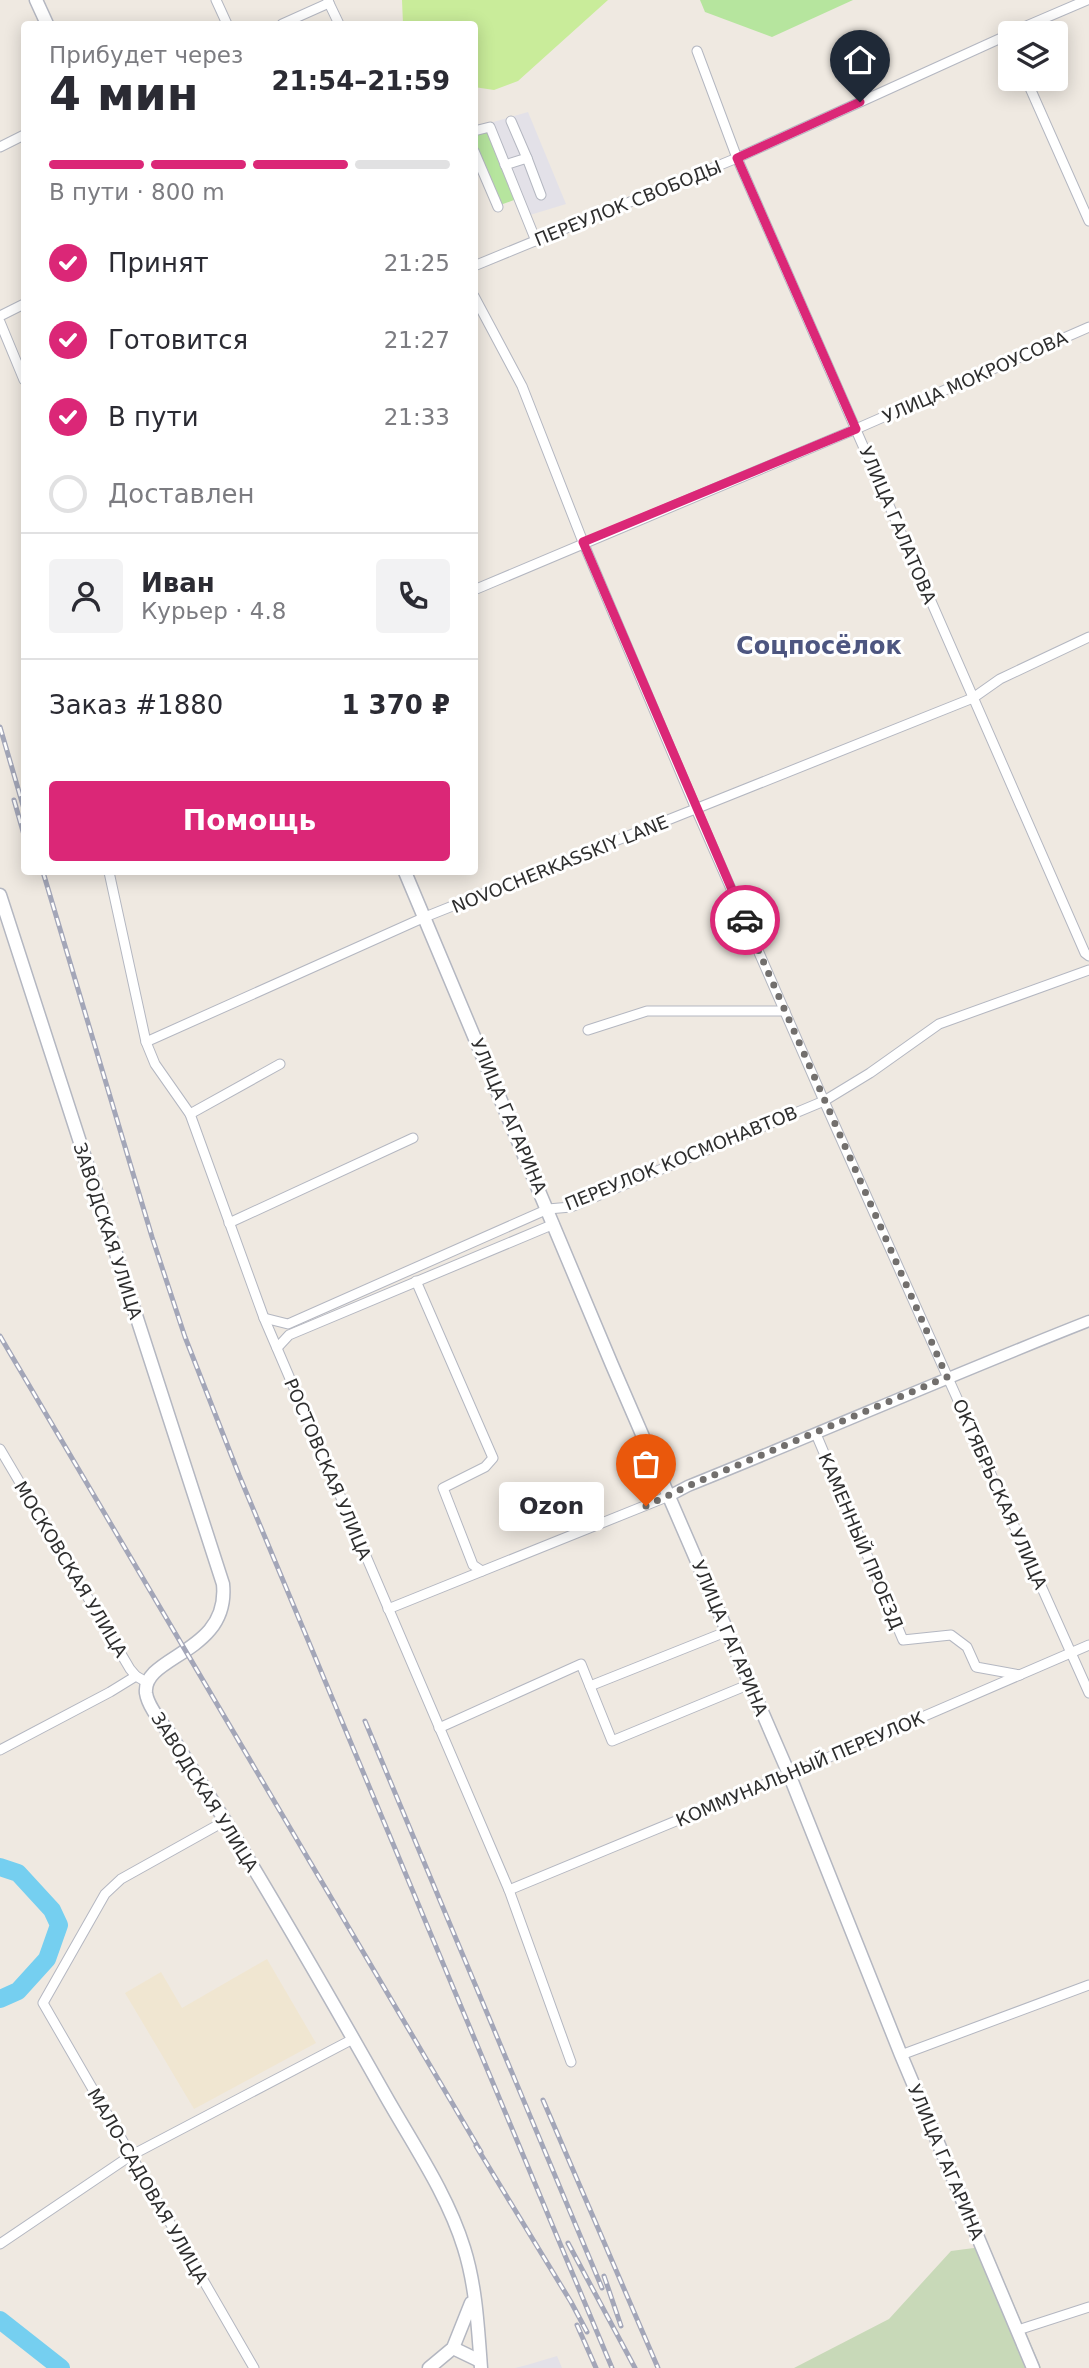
<!DOCTYPE html>
<html lang="ru">
<head>
<meta charset="utf-8">
<style>
  body { margin:0; font-family:"DejaVu Sans",sans-serif; background:#f2f2f3; color:#2b2b33; height:100vh; display:flex; flex-direction:column; font-size:26px; white-space:nowrap }
  * { box-sizing:border-box; margin:0 }
  p { font-size:23px; color:#7c7c81 }
  .icon { flex:none; width:38px; height:38px; fill:none; stroke:currentColor; stroke-width:2; stroke-linecap:round; stroke-linejoin:round }
  .map { position:relative; flex:1; overflow:hidden }
  .panel { position:absolute; left:21px; top:21px; width:457px; height:854px; display:flex; flex-direction:column; background:#fff; border-radius:7px; box-shadow:0 4px 18px #0003 }
  .panel>* { flex:none }
  .buttons { position:absolute; left:998px; top:21px; display:grid; gap:14px }
  .buttons a { display:grid; place-items:center; width:70px; height:70px; border-radius:7px; background:#fff; box-shadow:0 4px 18px #0003; font-size:35px }
  .pin { position:absolute; display:grid; place-items:center; width:60px; height:60px; color:#fff; margin:-72px -30px; border-radius:50% 50% 50% 0; rotate:-45deg; box-shadow:0 0 7px #0007 }
  .pin .icon { rotate:45deg }
  .courier { position:absolute; display:grid; place-items:center; width:70px; height:70px; margin:-35px; border:5px solid #db2777; border-radius:50%; background:#fff; color:#222; box-shadow:0 2px 9px #0007 }
  .bubble { position:absolute; height:49px; border-radius:7px; background:#fff; box-shadow:0 4px 18px #0003; font-size:23px; font-weight:800; line-height:49px; text-align:center }
  .headline em { font-style:normal; font-weight:800 }
  .headline div { display:flex; flex-direction:column-reverse }
  .headline { display:flex; align-items:center; justify-content:space-between; height:119px; padding:0 28px }
  h1 { font-size:46px; font-weight:800; line-height:52px }
  .bar { display:grid; grid-template-columns:repeat(4,1fr); gap:10px 7px; align-content:center; height:84px; padding:0 28px }
  .bar i { height:9px; border-radius:5px; background:#e1e1e2 }
  .bar .on { background:#db2777 }
  .bar p { grid-column:span 4 }
  .line { display:flex; align-items:center; gap:18px; padding:0 28px; border-top:2px solid #e1e1e2 }
  .line div { flex:1 }
  .round { display:grid; place-items:center; flex:none; width:74px; height:74px; border-radius:7px; background:#f2f2f3 }
  ol { padding:0 28px; list-style:none }
  li { display:flex; align-items:center; gap:21px; height:77px }
  li p { margin-inline-start:auto }
  li .icon { padding:7px; border-radius:50%; background:#db2777; color:#fff; stroke-width:4 }
  li:last-child { color:#7c7c81 }
  li i { width:38px; height:38px; border:4px solid #e1e1e2; border-radius:50% }
  .button { display:flex; gap:14px; margin-top:auto; padding:14px 28px }
  .button a { flex:1; height:80px; border-radius:7px; background:#db2777; color:#fff; font-size:28px; font-weight:800; line-height:80px; text-align:center }
  .map>svg:first-child { display:block }
  .industrial { fill:#e3e1e8 }
  .education { fill:#f0e6d1 }
  .green { fill:#b6e59e }
  .cemetery { fill:#c8d9b8 }
  .pitch { fill:#c9ec9a }
  .lines { fill:none; stroke-linecap:round; stroke-linejoin:round }
  .river { stroke:#75cff0; stroke-width:18 }
  .minor-casing { stroke:#b4b7c1; stroke-width:11 }
  .tertiary-casing { stroke:#b4b7c1; stroke-width:13 }
  .secondary-casing { stroke:#b4b7c1; stroke-width:15 }
  .minor { stroke:#fff; stroke-width:9 }
  .tertiary { stroke:#fff; stroke-width:10 }
  .secondary { stroke:#fff; stroke-width:12 }
  .rail-casing { stroke:#a3a6b8; stroke-width:5 }
  .rail { stroke:#fff; stroke-width:2.5; stroke-dasharray:8; stroke-linecap:butt }
  .done { stroke:#726f6d; stroke-width:7; stroke-dasharray:0 12.6 }
  .route { stroke:#db2777; stroke-width:9 }
  .labels { text-anchor:middle; dominant-baseline:central; stroke-width:6; stroke-linejoin:round; paint-order:stroke }
  .street-label { font-size:18px; fill:#2e2e2e; stroke:#fff }
  .district-label { font-size:24px; font-weight:bold; fill:#4d5680; stroke:#fff }
</style>
</head>
<body>
<div class="map">
<svg width="1089" height="2368" viewBox="0 0 1089 2368">
  <rect width="100%" height="100%" fill="#efe9e1"/>
  <g class="industrial">
    <polygon points="528,112 566,204 530,215 490,123"/>
    <polygon points="557,2356 562,2368 515,2368 527,2365"/>
  </g>
  <polygon class="education" points="267,1959 316,2043 194,2109 125,1993 161,1972 182,2008"/>
  <g class="green">
    <polygon points="700,0 853,0 772,37 705,12"/>
    <polygon points="488,130 514,200 500,205 474,141 474,133"/>
  </g>
  <polygon class="cemetery" points="989,2246 1041,2368 794,2368 889,2319 951,2251"/>
  <polygon class="pitch" points="402,0 608,0 518,81 494,90 474,87 474,24 403,24"/>
  <g class="lines">
    <g class="river">
      <polyline points="0,1867 18,1873 52,1910 59,1925 47,1959 18,1991 0,1999"/>
      <polyline points="0,2320 61,2368"/>
    </g>
    <g class="minor-casing">
      <g id="minor">
        <polyline points="216,0 227,24"/>
        <polyline points="328,1 339,24"/>
        <polyline points="282,24 329,3"/>
        <polyline points="1010,33 1087,0"/>
        <polyline points="697,51 737,158 1085,953 1089,956"/>
        <polyline points="1026,79 1089,221"/>
        <polyline points="511,121 527,158"/>
        <polyline points="474,131 490,127 536,241"/>
        <polyline points="0,147 24,135"/>
        <polyline points="474,151 498,207"/>
        <polyline points="505,165 527,158 541,195"/>
        <polyline points="474,266 737,158 1010,34"/>
        <polyline points="474,296 522,386 583,542 696,809 824,1101 1089,1693"/>
        <polyline points="0,316 24,304"/>
        <polyline points="0,322 24,380"/>
        <polyline points="474,590 856,429 1089,327"/>
        <polyline points="109,872 146,1042 155,1064 190,1114 264,1318 509,1890 571,2062"/>
        <polyline points="588,1030 647,1011 785,1011"/>
        <polyline points="146,1042 425,917 973,698 1000,679 1089,637"/>
        <polyline points="190,1114 280,1064"/>
        <polyline points="229,1223 413,1138"/>
        <polyline points="416,1281 493,1458 485,1467 443,1488 473,1565 482,1571"/>
        <polyline points="264,1318 288,1324 548,1209 571,1207 824,1101 870,1073 939,1024 1089,970"/>
        <polyline points="277,1348 289,1335 554,1224"/>
        <polyline points="816,1434 903,1640 951,1635 967,1647 976,1667 1020,1675"/>
        <polyline points="0,1449 130,1669 136,1676 148,1683"/>
        <polyline points="388,1609 669,1496"/>
        <polyline points="590,1686 728,1631"/>
        <polyline points="439,1728 581,1664 612,1741 750,1684"/>
        <polyline points="0,1750 110,1692 136,1676"/>
        <polyline points="225,1821 121,1879 105,1894 43,2003 254,2368"/>
        <polyline points="509,1890 804,1768 1089,1645"/>
        <polyline points="901,2055 1089,1985"/>
        <polyline points="0,2244 130,2156 353,2039"/>
        <polyline points="1018,2330 1089,2307"/>
      </g>
    </g>
    <g class="tertiary-casing">
      <path id="tertiary" d="M669 1496 688 1486C822 1432 954 1374 1089 1321"/>
    </g>
    <g class="secondary-casing">
      <g id="secondary">
        <polyline points="36,0 47,24"/>
        <polyline points="405,872 612,1365 789,1774 901,2055 1033,2368"/>
        <path d="M0 895 223 1584C230 1654 142 1655 146 1693 148 1707 162 1723 170 1734 188 1762 206 1791 224 1819 279 1909 332 2001 384 2093 412 2143 447 2193 464 2248 476 2286 478 2328 481 2368"/>
        <polyline points="453,2348 480,2361"/>
        <polyline points="429,2368 453,2348 471,2303"/>
      </g>
    </g>
    <use href="#minor" class="minor"/>
    <use href="#tertiary" class="tertiary"/>
    <use href="#secondary" class="secondary"/>
    <g class="rail-casing">
      <g id="rail">
        <polyline points="0,727 24,809"/>
        <polyline points="14,800 24,835"/>
        <polyline points="43,872 152,1237 185,1337 239,1475 612,2368"/>
        <polyline points="0,1336 481,2152"/>
        <polyline points="365,1721 602,2288"/>
        <polyline points="543,2100 658,2368"/>
        <polyline points="476,2146 571,2302 587,2332"/>
        <polyline points="568,2243 635,2368"/>
        <polyline points="604,2276 621,2326"/>
        <polyline points="577,2325 596,2368"/>
      </g>
    </g>
    <use href="#rail" class="rail"/>
  </g>
  <g class="lines">
    <polyline class="done" points="646,1506 688,1486 947,1377 745,920"/>
    <polyline class="route" points="745,920 583,542 856,429 737,158 860,102"/>
  </g>
  <g class="labels">
    <g class="street-label">
      <text transform="translate(628 203) rotate(-22)">ПЕРЕУЛОК СВОБОДЫ</text>
      <text transform="translate(975 377) rotate(-24)">УЛИЦА МОКРОУСОВА</text>
      <text transform="translate(898 525) rotate(67)">УЛИЦА ГАЛАТОВА</text>
      <text transform="translate(560 864) rotate(-22)">NOVOCHERKASSKIY LANE</text>
      <text transform="translate(509 1116) rotate(67)">УЛИЦА ГАГАРИНА</text>
      <text transform="translate(681 1158) rotate(-22)">ПЕРЕУЛОК КОСМОНАВТОВ</text>
      <text transform="translate(108 1231) rotate(72)">ЗАВОДСКАЯ УЛИЦА</text>
      <text transform="translate(328 1469) rotate(67)">РОСТОВСКАЯ УЛИЦА</text>
      <text transform="translate(1000 1494) rotate(66)">ОКТЯБРЬСКАЯ УЛИЦА</text>
      <text transform="translate(861 1541) rotate(67)">КАМЕННЫЙ ПРОЕЗД</text>
      <text transform="translate(71 1569) rotate(59)">МОСКОВСКАЯ УЛИЦА</text>
      <text transform="translate(730 1638) rotate(67)">УЛИЦА ГАГАРИНА</text>
      <text transform="translate(800 1769) rotate(-23)">КОММУНАЛЬНЫЙ ПЕРЕУЛОК</text>
      <text transform="translate(205 1792) rotate(58)">ЗАВОДСКАЯ УЛИЦА</text>
      <text transform="translate(946 2162) rotate(67)">УЛИЦА ГАГАРИНА</text>
      <text transform="translate(148 2186) rotate(60)">МАЛО-САДОВАЯ УЛИЦА</text>
    </g>
    <g class="district-label">
      <text x="819" y="646">Соцпосёлок</text>
    </g>
  </g>
</svg>
<div class="buttons">
<a><svg class="icon" aria-label="layers" viewBox="0 0 24 24"><path d="M12 4l9 5-9 5-9-5zM3 14l9 5 9-5"/></svg></a>
</div>
<div class="pin" style="left:646px;top:1506px;background:#ea580c"><svg class="icon" aria-label="bag" viewBox="0 0 24 24"><path d="M5 8h14l-1 12H6zM9 8a3 3 0 0 1 6 0"/></svg></div>
<div class="pin" style="left:860px;top:102px;background:#1f2937"><svg class="icon" aria-label="home" viewBox="0 0 24 24"><path d="M3 11l9-7 9 7M6 9v11h12V9"/></svg></div>
<div class="courier" style="left:745px;top:920px"><svg class="icon" aria-label="car" viewBox="0 0 24 24"><path d="M5 17H2v-5l4-1 3-4h7l3 4 3 1v5h-3M9 17h6M6 11h13"/><circle cx="7" cy="17" r="2"/><circle cx="17" cy="17" r="2"/></svg></div>
<div class="bubble" style="left:499px;top:1482px;width:105px">Ozon</div>
<section class="panel">
<div class="headline"><div><h1>4 мин</h1><p>Прибудет через</p></div><em>21:54–21:59</em></div>
<div class="bar"><i class="on"></i><i class="on"></i><i class="on"></i><i></i><p>В пути · 800 m</p></div>
<ol>
<li><svg class="icon" aria-label="check" viewBox="0 0 24 24"><path d="M5 12l5 5 9-10"/></svg>Принят<p>21:25</p></li>
<li><svg class="icon" aria-label="check" viewBox="0 0 24 24"><path d="M5 12l5 5 9-10"/></svg>Готовится<p>21:27</p></li>
<li><svg class="icon" aria-label="check" viewBox="0 0 24 24"><path d="M5 12l5 5 9-10"/></svg>В пути<p>21:33</p></li>
<li><i></i>Доставлен</li>
</ol>
<div class="line" style="height:126px"><a class="round"><svg class="icon" aria-label="person" viewBox="0 0 24 24"><circle cx="12" cy="8" r="4"/><path d="M4 21q1-7 8-7t8 7"/></svg></a><div><b>Иван</b><p>Курьер · 4.8</p></div><a class="round"><svg class="icon" aria-label="phone" viewBox="0 0 24 24"><path d="M5 4h4l2 5-3 2q2 4 5 5l2-3 5 2v4C11 20 4 13 5 4z"/></svg></a></div>
<div class="line" style="height:91px"><div>Заказ #1880</div><b>1 370 ₽</b></div>
<div class="button"><a>Помощь</a></div>
</section>
</div>
</body>
</html>
